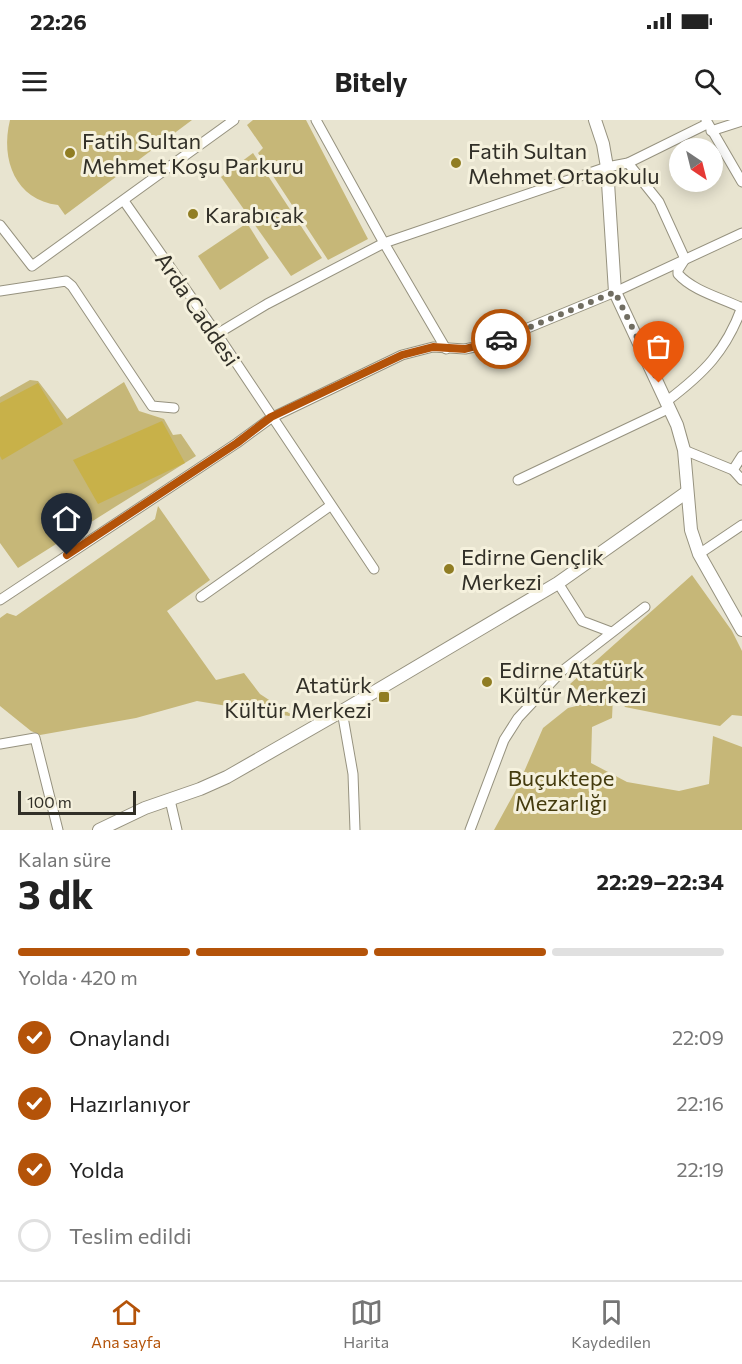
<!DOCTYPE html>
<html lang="tr">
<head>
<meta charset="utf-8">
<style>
  body { margin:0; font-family:Commissioner,sans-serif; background:#f6f6f6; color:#222; height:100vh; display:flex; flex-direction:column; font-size:22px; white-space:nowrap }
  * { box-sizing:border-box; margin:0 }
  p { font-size:20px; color:#767676 }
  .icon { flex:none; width:33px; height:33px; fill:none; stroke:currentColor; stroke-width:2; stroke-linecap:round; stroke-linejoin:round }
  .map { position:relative; height:710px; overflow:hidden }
  .drawer { display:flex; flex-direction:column; background:#fff; flex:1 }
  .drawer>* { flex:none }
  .needle { width:39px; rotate:145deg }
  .fabs { position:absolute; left:669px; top:18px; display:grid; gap:12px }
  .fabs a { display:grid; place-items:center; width:54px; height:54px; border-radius:50%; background:#fff; box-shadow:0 3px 15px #0003; font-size:30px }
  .scale { position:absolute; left:18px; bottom:15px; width:118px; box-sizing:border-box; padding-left:6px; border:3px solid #312f27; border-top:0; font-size:16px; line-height:21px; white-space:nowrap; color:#312f27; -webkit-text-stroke:4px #f5f1dd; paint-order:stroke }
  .pin { position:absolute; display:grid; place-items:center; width:51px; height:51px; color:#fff; margin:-62px -26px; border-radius:50% 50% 50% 0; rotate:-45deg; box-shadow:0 0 6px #0007 }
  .pin .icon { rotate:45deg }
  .courier { position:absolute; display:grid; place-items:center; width:60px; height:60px; margin:-30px; border:4px solid #b45309; border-radius:50%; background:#fff; color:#222; box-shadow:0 2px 8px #0007 }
  .head em { font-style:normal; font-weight:700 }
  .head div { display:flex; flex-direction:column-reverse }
  .head { display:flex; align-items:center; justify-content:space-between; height:102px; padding:0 18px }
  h1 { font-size:39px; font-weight:700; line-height:45px }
  .bar { display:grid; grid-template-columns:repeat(4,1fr); gap:9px 6px; align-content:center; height:72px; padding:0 18px }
  .bar i { height:8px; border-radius:4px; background:#e0e0e0 }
  .bar .current { background:#b45309 }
  .bar p { grid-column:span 4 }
  ol { padding:0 18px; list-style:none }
  li { display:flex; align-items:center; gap:18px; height:66px }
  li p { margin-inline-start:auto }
  li .icon { padding:6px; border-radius:50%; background:#b45309; color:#fff; stroke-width:4 }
  li:last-child { color:#767676 }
  li i { width:33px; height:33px; border:3px solid #e0e0e0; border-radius:50% }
  .status { display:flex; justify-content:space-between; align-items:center; height:42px; padding:0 30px; background:#fff; direction:ltr }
  .status svg { height:16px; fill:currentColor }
  header { display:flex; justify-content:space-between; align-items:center; height:78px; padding:0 18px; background:#fff; font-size:27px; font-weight:700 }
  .dock { display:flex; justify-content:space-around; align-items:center; height:84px; border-top:2px solid #e0e0e0; background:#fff; font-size:16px; color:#767676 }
  .dock a { display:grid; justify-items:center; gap:3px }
  .dock .current { color:#b45309 }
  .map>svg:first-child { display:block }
  .green { fill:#c6b778 }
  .forest { fill:#c8b149 }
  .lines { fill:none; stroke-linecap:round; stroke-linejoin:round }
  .minor-casing { stroke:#96927f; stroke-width:11 }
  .major-casing { stroke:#96927f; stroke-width:14 }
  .minor { stroke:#fff; stroke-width:9 }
  .major { stroke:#fff; stroke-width:12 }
  .done { stroke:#716e62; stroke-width:6; stroke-dasharray:0 10.8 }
  .route { stroke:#b45309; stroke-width:8 }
  .poi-dot { fill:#907d23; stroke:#f5f1dd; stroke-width:2 }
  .labels { text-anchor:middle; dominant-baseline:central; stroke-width:6; stroke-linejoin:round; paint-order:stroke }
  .poi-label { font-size:22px; fill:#312f27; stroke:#f5f1dd; text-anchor:start }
  .street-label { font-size:22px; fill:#312f27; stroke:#f5f1dd }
  .park-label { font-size:22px; fill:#443b0e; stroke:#f5f1dd }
</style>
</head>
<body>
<div class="status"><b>22:26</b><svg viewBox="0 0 49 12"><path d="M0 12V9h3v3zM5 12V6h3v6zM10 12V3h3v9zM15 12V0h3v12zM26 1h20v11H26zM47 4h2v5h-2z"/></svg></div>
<header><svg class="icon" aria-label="menu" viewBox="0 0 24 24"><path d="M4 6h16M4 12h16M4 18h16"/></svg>Bitely<svg class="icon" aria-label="search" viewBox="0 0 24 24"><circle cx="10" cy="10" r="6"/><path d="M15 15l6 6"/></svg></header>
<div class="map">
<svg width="742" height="710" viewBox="0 0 742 710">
  <rect width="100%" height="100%" fill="#e8e4d0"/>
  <g class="green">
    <path d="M10 0H192L65 95 58 85C16 80 0 40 10 0Z"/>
    <polygon points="253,0 306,0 368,119 328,140 258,33 263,28 247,5"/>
    <polygon points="253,33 322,138 291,156 221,57"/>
    <polygon points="247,103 269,138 220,170 198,136"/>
    <polygon points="30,260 38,261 67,299 124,262 139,291 164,299 173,315 181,314 196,336 18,448 0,423 0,277"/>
    <polygon points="158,386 210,460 167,491 216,560 244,553 260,574 295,597 197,581 136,598 40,615 31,611 0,586 0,498 7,493 16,496 155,399"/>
    <polygon points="692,455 732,511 742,531 742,596 732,595 720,606 625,587 613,568 582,574 570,564"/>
    <polygon points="613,577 612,598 592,607 591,643 627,662 679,671 709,664 713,616 742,627 742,710 494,710 517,668 543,608 568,588"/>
  </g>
  <g class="forest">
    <polygon points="38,263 63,304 2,340 0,336 0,283"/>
    <polygon points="162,301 185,343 98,384 73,340"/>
  </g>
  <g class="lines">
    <g class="minor-casing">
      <g id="minor">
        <polyline points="316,0 384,123 446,229"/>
        <polyline points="706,0 742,62"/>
        <polyline points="711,11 742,1"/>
        <path d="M628 43 659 82 685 139 678 150V154C693 171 722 178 742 188"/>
        <polyline points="124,81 217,214 374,449"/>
        <polyline points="0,105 32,146 234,0"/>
        <polyline points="0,171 66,161 72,166 152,286 174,288"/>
        <polyline points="217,214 267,184 384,123 607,47 628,43 707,4"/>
        <path d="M667 281C704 253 726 231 742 187"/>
        <polyline points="684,330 733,350 742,360"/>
        <polyline points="733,350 742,336"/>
        <polyline points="518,360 670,288"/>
        <polyline points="699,434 742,405"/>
        <polyline points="558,463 582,501 611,512"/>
        <polyline points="201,477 330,386"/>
        <polyline points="0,480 237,323 271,298 402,235 433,227 465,229 489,224 615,172 742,113"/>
        <polyline points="342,591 353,654 355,710"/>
        <polyline points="0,624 35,618 58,710"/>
        <polyline points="170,680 177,710"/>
        <polyline points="470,710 504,620 518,598 562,551 645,487"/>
      </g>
    </g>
    <g class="major-casing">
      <g id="major">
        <polyline points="595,0 603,24 607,47 615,172 677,305 684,330 691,410 699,434 742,510"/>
        <polyline points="99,710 145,688 200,669 227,657 342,591 558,463 687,372"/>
      </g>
    </g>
    <use href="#minor" class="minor"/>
    <use href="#major" class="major"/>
  </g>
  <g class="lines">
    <polyline class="done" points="501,219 615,172 659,263"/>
    <polyline class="route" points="67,435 237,323 271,297 402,235 433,227 465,229 501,219"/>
  </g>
  <g class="poi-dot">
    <circle cx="70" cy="33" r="6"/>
    <circle cx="456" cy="43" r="6"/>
    <circle cx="193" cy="94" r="6"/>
    <circle cx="449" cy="449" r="6"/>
    <circle cx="487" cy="562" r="6"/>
    <rect x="378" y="571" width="12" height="12" rx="3"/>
  </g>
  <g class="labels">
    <g class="poi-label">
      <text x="82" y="20">Fatih Sultan<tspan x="82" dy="25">Mehmet Koşu Parkuru</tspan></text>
      <text x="468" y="30">Fatih Sultan<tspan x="468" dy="25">Mehmet Ortaokulu</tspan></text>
      <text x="205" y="94">Karabıçak</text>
      <text x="461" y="436">Edirne Gençlik<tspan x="461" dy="25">Merkezi</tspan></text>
      <text x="499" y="549">Edirne Atatürk<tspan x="499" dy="25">Kültür Merkezi</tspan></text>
      <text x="372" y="564" text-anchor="end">Atatürk<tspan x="372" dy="25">Kültür Merkezi</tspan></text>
    </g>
    <g class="street-label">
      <text transform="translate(198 189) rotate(56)">Arda Caddesi</text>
    </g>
    <g class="park-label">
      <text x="561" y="657">Buçuktepe<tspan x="561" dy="25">Mezarlığı</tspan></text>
    </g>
  </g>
</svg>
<div class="fabs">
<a><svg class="needle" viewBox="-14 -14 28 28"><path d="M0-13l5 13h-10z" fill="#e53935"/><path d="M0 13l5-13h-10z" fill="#767676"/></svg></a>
</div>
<div class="scale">100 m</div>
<div class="pin" style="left:659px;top:263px;background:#ea580c"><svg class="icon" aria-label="bag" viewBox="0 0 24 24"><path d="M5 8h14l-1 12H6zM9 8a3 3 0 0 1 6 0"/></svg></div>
<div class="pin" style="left:67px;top:435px;background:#1f2937"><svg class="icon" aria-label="home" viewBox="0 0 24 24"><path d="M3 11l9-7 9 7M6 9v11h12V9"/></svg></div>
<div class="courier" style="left:501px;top:219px"><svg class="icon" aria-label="car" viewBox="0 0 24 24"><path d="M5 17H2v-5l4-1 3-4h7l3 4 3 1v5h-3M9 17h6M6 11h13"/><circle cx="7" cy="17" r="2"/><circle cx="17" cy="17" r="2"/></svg></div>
</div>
<section class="drawer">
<div class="head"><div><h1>3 dk</h1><p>Kalan süre</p></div><em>22:29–22:34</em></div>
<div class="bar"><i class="current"></i><i class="current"></i><i class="current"></i><i></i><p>Yolda · 420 m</p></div>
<ol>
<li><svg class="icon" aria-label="check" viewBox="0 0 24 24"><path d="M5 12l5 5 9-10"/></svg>Onaylandı<p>22:09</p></li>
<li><svg class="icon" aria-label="check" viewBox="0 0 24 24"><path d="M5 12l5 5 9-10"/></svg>Hazırlanıyor<p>22:16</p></li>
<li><svg class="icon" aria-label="check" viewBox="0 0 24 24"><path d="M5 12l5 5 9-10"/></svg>Yolda<p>22:19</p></li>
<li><i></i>Teslim edildi</li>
</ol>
</section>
<nav class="dock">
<a class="current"><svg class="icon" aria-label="home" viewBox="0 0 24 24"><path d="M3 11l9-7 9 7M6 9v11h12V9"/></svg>Ana sayfa</a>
<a><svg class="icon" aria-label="map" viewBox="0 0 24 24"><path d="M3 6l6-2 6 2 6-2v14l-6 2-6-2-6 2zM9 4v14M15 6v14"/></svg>Harita</a>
<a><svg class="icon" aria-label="saved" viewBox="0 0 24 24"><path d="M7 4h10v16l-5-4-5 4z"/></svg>Kaydedilen</a>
</nav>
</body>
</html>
